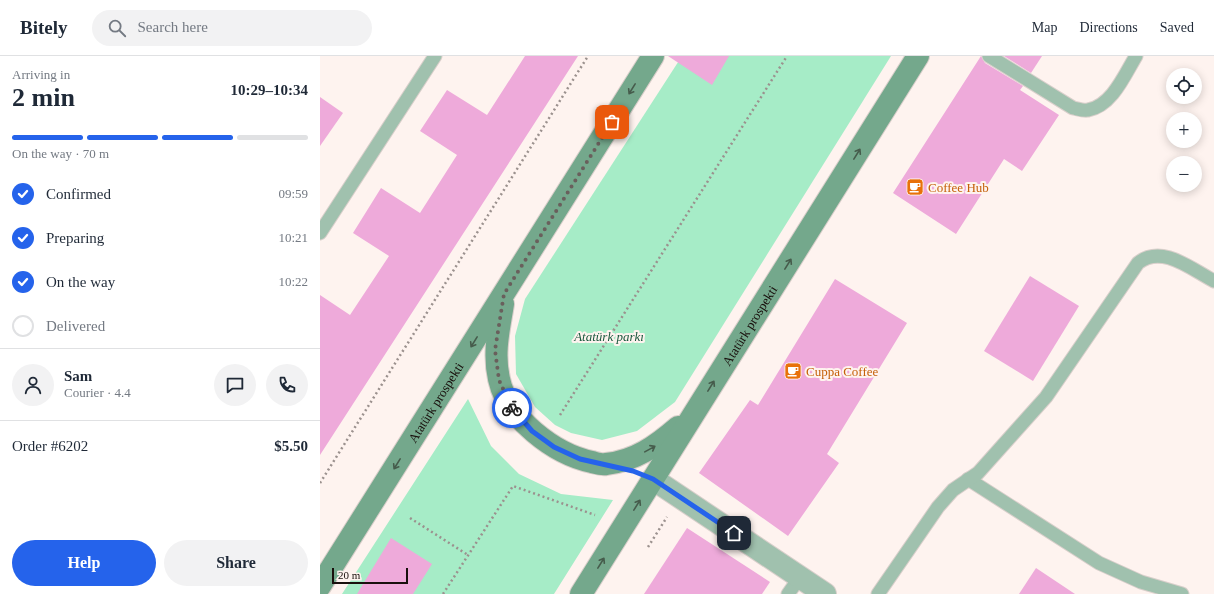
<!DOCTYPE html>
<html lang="en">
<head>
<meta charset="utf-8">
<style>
  body { margin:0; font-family:Georgia,serif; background:#f2f2f3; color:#1f2937; height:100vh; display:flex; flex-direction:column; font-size:15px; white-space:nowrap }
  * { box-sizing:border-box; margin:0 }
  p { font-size:13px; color:#747a83 }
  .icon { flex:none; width:22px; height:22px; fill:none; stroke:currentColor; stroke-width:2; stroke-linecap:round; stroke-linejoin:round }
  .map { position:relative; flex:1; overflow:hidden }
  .sheet { display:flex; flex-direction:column; background:#fff; width:320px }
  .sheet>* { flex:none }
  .buttons { position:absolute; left:846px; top:12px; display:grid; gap:8px }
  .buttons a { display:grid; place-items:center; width:36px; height:36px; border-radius:50%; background:#fff; box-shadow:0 2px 10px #0003; font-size:20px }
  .scale { position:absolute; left:12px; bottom:10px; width:76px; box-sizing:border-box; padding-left:4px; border:2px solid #19100d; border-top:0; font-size:11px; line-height:14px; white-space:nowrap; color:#19100d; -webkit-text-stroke:3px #fef3ef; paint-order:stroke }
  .pin { position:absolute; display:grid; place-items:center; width:34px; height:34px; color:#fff; margin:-17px; border-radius:8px; box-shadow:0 2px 6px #0006 }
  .courier { position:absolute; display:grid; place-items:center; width:40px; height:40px; margin:-20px; border:3px solid #2563eb; border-radius:50%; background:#fff; color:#222; box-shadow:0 1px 5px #0007 }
  .summary em { font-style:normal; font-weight:600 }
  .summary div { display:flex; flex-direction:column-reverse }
  .summary { display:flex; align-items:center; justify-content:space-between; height:68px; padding:0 12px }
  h1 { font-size:26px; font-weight:600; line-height:30px }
  .bar { display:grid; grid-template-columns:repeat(4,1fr); gap:6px 4px; align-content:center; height:48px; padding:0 12px }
  .bar i { height:5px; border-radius:3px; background:#e0e1e3 }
  .bar .active { background:#2563eb }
  .bar p { grid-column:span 4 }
  .line { display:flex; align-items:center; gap:10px; padding:0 12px; border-top:1px solid #e0e1e3 }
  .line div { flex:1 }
  .round { display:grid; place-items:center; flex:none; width:42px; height:42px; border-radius:21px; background:#f2f2f3 }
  ol { padding:0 12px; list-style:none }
  li { display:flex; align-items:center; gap:12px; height:44px }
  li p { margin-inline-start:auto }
  li .icon { padding:4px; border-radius:50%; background:#2563eb; color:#fff; stroke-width:4 }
  li:last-child { color:#747a83 }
  li i { width:22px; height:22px; border:2px solid #e0e1e3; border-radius:50% }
  .cta { display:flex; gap:8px; margin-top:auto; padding:8px 12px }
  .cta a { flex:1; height:46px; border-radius:24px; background:#2563eb; color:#fff; font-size:16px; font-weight:600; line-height:46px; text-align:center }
  .cta a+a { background:#f2f2f3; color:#1f2937 }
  header { display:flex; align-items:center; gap:24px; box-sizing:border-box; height:56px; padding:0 20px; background:#fff; border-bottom:1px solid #e0e1e3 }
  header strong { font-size:19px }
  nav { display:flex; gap:22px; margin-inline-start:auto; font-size:14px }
  .search { width:280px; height:36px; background:#f2f2f3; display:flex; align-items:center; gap:10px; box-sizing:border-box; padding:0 14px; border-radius:22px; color:#747a83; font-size:15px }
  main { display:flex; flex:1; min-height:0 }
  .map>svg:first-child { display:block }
  .green { fill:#a6ecc7 }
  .building { fill:#eeaada }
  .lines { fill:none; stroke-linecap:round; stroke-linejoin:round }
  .service-casing { stroke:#d9cfcb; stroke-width:15 }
  .minor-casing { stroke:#d9cfcb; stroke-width:24 }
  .secondary-casing { stroke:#d9cfcb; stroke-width:24 }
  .path { stroke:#9b918e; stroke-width:2.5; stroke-dasharray:2 3; stroke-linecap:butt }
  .service { stroke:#a0c1ae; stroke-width:13 }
  .minor { stroke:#a0c1ae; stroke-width:22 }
  .secondary { stroke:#74a88c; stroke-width:22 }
  .oneway { stroke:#465c4c }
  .done { stroke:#695f5c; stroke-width:4; stroke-dasharray:0 7.2 }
  .route { stroke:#2563eb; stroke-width:5 }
  .labels { text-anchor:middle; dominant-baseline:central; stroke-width:4; stroke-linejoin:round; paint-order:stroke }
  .food-label { font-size:13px; fill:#c56008; stroke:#fef3ef; text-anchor:start }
  .street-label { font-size:13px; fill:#19100d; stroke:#fef3ef }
  .park-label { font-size:13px; font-style:italic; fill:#19583d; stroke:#fef3ef }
</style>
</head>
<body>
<header>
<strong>Bitely</strong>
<div class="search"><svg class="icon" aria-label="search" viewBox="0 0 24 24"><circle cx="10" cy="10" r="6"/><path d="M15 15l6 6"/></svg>Search here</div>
<nav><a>Map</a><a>Directions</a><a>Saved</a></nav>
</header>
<main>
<section class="sheet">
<div class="summary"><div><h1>2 min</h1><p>Arriving in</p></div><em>10:29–10:34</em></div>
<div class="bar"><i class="active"></i><i class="active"></i><i class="active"></i><i></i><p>On the way · 70 m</p></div>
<ol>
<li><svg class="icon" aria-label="check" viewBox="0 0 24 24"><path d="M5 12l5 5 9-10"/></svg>Confirmed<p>09:59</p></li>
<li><svg class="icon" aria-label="check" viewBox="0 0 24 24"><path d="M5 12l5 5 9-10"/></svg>Preparing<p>10:21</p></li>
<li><svg class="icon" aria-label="check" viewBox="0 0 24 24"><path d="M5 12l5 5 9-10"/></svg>On the way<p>10:22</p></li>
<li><i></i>Delivered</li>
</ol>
<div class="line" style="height:72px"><a class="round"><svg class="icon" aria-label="person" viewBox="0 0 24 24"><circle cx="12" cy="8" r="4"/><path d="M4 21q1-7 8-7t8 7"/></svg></a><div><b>Sam</b><p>Courier · 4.4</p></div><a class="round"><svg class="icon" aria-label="chat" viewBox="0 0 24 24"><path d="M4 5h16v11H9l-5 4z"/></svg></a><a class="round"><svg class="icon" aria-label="phone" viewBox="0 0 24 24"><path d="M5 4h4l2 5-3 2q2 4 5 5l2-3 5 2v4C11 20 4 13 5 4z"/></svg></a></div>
<div class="line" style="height:52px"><div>Order #6202</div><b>$5.50</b></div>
<div class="cta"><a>Help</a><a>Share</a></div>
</section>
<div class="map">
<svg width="894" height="538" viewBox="0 0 894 538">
  <rect width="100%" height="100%" fill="#fef3ef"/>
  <g class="green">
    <polygon points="362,0 571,0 355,346 317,375 282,384 251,377 235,369 215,351 196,318 195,280 205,243"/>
    <polygon points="148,343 171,390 199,418 241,438 293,444 234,538 22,538"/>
  </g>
  <g class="building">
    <polygon points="205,0 258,0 0,399 0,239 30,259 69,200 33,177 61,132 100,157 137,99 100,75 127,34 167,59"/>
    <polygon points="348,0 409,0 392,29"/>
    <polygon points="661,0 665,7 703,30 700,34 739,59 702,115 684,103 636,178 573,137"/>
    <polygon points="684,0 722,0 711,17"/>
    <polygon points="0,41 23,57 0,90"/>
    <polygon points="710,220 759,250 713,325 664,295"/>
    <polygon points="515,223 587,267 507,398 519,407 468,480 379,417 430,344 438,349"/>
    <polygon points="367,472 450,526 442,538 324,538"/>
    <polygon points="71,482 112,508 93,538 37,538"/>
    <polygon points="716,512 755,538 699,538"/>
  </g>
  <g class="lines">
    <g class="service-casing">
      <g id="service">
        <path d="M669 0 753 52C758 53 764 55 768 54 792 50 805 18 816 0"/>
        <polyline points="0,177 115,0"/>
        <polyline points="648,423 779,507 821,526 862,538"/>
        <polyline points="468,538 480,521"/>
        <path d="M558 538 618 451 633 434 658 417 726 341 818 207C842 188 871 213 894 225"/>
      </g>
    </g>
    <g class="minor-casing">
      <polyline id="minor" points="333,423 505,538"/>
    </g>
    <g class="secondary-casing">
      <g id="secondary">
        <path d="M183 248C179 273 173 297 179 323 187 362 234 398 272 406 276 407 282 409 286 408 315 405 336 390 358 371"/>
        <path id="s1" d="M0 530 333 0"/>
        <path id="s2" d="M261 538 598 0"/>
      </g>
    </g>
    <g class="path">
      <polyline points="240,359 467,0"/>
      <polyline points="0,427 268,0"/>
      <polyline points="90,462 148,499"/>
      <polyline points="328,491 347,461"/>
      <polyline points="123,538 193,430 275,459"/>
    </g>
    <use href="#service" class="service"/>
    <use href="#minor" class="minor"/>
    <use href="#secondary" class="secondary"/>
  </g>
  <defs><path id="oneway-shaft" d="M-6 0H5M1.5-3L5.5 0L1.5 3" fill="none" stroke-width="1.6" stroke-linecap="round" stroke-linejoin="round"/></defs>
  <g class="oneway">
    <use href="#oneway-shaft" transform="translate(312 33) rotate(122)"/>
    <use href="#oneway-shaft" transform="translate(537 98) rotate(-58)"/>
    <use href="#oneway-shaft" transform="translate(468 208) rotate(-58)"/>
    <use href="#oneway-shaft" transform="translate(154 286) rotate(122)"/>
    <use href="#oneway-shaft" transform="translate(391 330) rotate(-58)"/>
    <use href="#oneway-shaft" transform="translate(330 393) rotate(-29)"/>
    <use href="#oneway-shaft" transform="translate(77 408) rotate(122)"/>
    <use href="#oneway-shaft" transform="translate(317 449) rotate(-58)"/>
    <use href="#oneway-shaft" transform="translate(281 507) rotate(-58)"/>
  </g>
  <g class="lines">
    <polyline class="done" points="192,352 179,324 175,294 184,238 292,66"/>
    <polyline class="route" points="192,352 212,375 234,391 260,403 313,415 333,423 414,477"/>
  </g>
  <defs>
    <g id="cafe-square" transform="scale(0.9)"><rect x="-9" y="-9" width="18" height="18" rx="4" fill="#e8710a" stroke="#fef3ef"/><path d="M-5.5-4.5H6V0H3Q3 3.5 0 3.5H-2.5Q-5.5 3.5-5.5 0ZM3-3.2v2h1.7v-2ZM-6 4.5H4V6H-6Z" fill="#fff"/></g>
  </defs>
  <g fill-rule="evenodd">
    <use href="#cafe-square" x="595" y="131"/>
    <use href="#cafe-square" x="473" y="315"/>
  </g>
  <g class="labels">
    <g class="food-label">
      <text x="608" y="131">Coffee Hub</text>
      <text x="486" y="315">Cuppa Coffee</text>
    </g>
    <g class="street-label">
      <text stroke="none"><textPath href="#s2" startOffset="317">Atatürk prospekti</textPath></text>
      <text stroke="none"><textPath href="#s1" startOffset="217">Atatürk prospekti</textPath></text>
    </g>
    <g class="park-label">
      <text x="289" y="280">Atatürk parkı</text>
    </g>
  </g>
</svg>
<div class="buttons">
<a><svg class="icon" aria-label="locate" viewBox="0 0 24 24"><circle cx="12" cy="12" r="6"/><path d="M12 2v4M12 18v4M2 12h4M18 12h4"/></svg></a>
<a>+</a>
<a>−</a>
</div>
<div class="scale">20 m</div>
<div class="pin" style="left:292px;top:66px;background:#ea580c"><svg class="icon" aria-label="bag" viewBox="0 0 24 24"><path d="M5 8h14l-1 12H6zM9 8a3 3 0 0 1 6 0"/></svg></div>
<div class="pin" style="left:414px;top:477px;background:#1f2937"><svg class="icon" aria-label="home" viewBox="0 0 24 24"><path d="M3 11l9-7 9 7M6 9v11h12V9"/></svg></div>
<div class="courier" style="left:192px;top:352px"><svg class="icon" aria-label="bike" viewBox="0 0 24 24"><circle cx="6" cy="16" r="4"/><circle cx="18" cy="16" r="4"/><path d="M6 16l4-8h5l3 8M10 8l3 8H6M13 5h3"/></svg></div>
</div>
</main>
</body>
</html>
